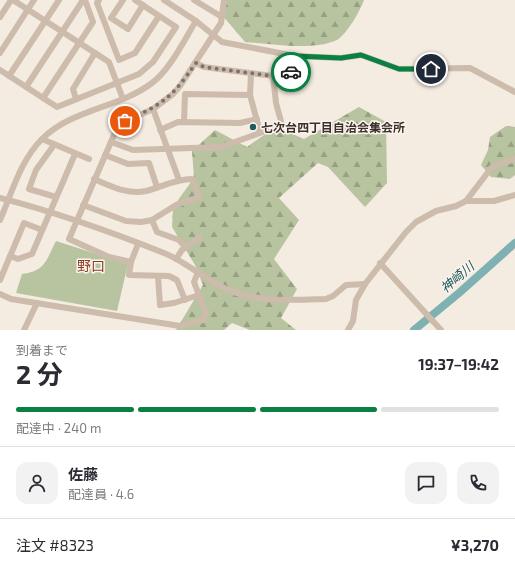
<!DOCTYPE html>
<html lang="ja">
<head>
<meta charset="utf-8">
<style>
  body { margin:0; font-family:"Exo 2","Noto Sans JP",sans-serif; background:#f2f2f3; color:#2b2b33; height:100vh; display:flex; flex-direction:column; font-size:15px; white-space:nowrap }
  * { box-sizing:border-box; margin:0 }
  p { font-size:13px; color:#7c7c81 }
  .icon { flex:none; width:22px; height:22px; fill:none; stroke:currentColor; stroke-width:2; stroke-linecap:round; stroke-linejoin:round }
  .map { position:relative; height:330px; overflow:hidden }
  .drawer { display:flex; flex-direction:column; background:#fff; flex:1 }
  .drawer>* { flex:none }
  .pin { position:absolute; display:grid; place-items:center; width:34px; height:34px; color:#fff; margin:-17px; border:2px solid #fff; border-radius:50%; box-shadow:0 1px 4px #0007 }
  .courier { position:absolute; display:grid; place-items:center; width:40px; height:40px; margin:-20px; border:3px solid #0b8043; border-radius:50%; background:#fff; color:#222; box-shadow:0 1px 5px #0007 }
  .head em { font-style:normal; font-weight:700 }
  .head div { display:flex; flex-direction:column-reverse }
  .head { display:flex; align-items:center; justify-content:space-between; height:68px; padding:0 16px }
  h1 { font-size:26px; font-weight:700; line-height:30px }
  .bar { display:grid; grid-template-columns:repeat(4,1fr); gap:6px 4px; align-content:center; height:48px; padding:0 16px }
  .bar i { height:5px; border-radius:3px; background:#e1e1e2 }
  .bar .selected { background:#0b8043 }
  .bar p { grid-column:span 4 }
  .line { display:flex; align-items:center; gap:10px; padding:0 16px; border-top:1px solid #e1e1e2 }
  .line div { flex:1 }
  .round { display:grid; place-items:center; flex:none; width:42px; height:42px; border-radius:12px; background:#f2f2f3 }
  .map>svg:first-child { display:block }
  .forest { fill:url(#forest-firs) }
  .park { fill:#b8c4a0 }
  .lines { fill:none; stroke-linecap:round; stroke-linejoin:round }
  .river { stroke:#7fb0b2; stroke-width:8 }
  .minor { stroke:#cdbbac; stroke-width:6 }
  .done { stroke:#7c716b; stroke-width:4; stroke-dasharray:0 7.2 }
  .route { stroke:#0b8043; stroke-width:5 }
  .poi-dot { fill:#1f5a5e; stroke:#fbf5ee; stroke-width:1.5 }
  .labels { text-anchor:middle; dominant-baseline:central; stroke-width:3; stroke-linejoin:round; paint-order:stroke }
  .poi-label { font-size:12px; font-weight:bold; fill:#3b302b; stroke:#fbf5ee; text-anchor:start }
  .water-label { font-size:13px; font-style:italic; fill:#1f5a5e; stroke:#fbf5ee }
  .quarter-label { font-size:14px; fill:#8c3b22; stroke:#fbf5ee }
</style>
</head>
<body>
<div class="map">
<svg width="515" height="330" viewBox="0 0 515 330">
  <defs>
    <pattern id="forest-firs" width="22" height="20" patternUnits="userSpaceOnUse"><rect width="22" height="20" fill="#b8c4a0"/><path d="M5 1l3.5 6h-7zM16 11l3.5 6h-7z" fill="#97a083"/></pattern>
  </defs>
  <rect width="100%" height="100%" fill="#f4ebe1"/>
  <g class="forest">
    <path d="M224 0H364C360 11 347 34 337 40 314 51 270 44 245 42L222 15Z"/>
    <path d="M359 107 386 122 387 183 365 207 328 167 318 163 279 198 299 220 274 259 297 289 281 318 296 330H250L232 323 224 330H176L203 285 195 265 172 227 173 207 194 178 192 151 215 130 247 147C273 129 273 124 304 139Z"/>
    <polygon points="506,126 515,127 515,175 510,179 491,177 481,165 488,150 490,137"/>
  </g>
  <path class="park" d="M56 241 128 264 117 311 16 293 22 274C46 271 46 260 56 241Z"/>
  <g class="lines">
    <polyline class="river" points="414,330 459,293 515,243"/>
    <g class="minor">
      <polyline points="13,0 109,62 123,99"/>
      <polyline points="99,0 97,3 119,60 135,53 159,16"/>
      <polyline points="123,0 111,18 128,29 143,5"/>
      <polyline points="164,0 196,21 222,42 295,56 341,58 361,55 399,69 470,68 515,92"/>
      <polyline points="194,0 222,17"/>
      <polyline points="0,17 11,0"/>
      <polyline points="0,53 34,0"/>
      <polyline points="196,63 204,67 288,78 291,76 295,56"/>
      <polyline points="0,70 57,107 139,74 153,62 176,27 135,0"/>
      <polyline points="251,74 250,95 260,132"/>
      <polyline points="9,76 59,0"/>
      <polyline points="26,87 83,0"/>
      <polyline points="43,98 93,22 85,0"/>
      <polyline points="76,99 73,89 95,53"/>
      <polyline points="153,109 179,180"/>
      <polyline points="184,122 185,94 250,95"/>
      <polyline points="160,130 178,122 240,123 257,119"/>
      <polyline points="42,139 89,159"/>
      <polyline points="111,142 133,150 221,147 282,125 276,103 273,76"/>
      <polyline points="54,145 36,170 29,189 56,197"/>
      <polyline points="105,155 128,164 149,163 157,187"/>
      <path d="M0 198C55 212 111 232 164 253 186 262 203 278 224 288 255 303 292 300 326 299L333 296 346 285 365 284"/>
      <polyline points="466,201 494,201 515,195"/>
      <path d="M83 205 126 221 141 222 152 220 176 205 199 197 192 179C175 179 162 187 146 191 127 195 111 186 94 179"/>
      <path d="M0 220C12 193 20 161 42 139 72 109 119 108 152 83 170 70 184 40 196 21"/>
      <polyline points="152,220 157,232 179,240 185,247"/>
      <polyline points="138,244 131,262 129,275 169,276 177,280 185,300"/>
      <polyline points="10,256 18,259 32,254 75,154"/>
      <polyline points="176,259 182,250 200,237"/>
      <polyline points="131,262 109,257 69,239 117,128 120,124 153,109 173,94 180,86 221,23 224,0"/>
      <polyline points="380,263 441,330"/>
      <polyline points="158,276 160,305 174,303 199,295"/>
      <polyline points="0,280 24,223 42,230"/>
      <polyline points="0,294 11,299 180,326 203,320 206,314 194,282 198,272"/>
      <polyline points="24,330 37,303"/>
      <polyline points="348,330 353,321 356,300 365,284 406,232 416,222 436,211 456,206 466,201 492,167 515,159"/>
    </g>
  </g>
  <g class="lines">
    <path class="done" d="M125 121C164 104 172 97 196 63L204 67 288 78 291 72"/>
    <polyline class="route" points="291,72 295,56 341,58 361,55 399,69 431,69"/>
  </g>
  <circle class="poi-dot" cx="253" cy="127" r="4"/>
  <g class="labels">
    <g class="poi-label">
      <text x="261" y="127">七次台四丁目自治会集会所</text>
    </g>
    <g class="water-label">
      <text transform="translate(457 277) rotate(-41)">神崎川</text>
    </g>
    <g class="quarter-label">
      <text x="91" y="265">野口</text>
    </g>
  </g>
</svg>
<div class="pin" style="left:125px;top:121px;background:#ea580c"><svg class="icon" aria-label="bag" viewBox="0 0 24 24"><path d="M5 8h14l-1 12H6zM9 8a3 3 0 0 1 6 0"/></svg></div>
<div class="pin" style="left:431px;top:69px;background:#1f2937"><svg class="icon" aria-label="home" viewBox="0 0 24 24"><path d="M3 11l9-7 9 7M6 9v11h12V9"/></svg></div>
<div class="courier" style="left:291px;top:72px"><svg class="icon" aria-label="car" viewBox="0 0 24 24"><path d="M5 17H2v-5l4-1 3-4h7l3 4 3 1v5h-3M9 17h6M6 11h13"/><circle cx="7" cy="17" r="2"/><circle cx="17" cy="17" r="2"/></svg></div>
</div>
<section class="drawer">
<div class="head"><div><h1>2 分</h1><p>到着まで</p></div><em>19:37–19:42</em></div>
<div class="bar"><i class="selected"></i><i class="selected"></i><i class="selected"></i><i></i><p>配達中 · 240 m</p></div>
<div class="line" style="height:72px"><a class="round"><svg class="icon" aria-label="person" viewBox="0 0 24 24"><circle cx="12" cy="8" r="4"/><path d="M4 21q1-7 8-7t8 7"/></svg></a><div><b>佐藤</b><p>配達員 · 4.6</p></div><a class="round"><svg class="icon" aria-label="chat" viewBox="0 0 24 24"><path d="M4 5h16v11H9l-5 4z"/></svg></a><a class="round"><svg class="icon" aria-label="phone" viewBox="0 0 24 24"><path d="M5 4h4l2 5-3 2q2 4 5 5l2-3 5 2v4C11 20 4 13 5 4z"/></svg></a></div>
<div class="line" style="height:52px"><div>注文 #8323</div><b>¥3,270</b></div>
</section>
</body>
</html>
